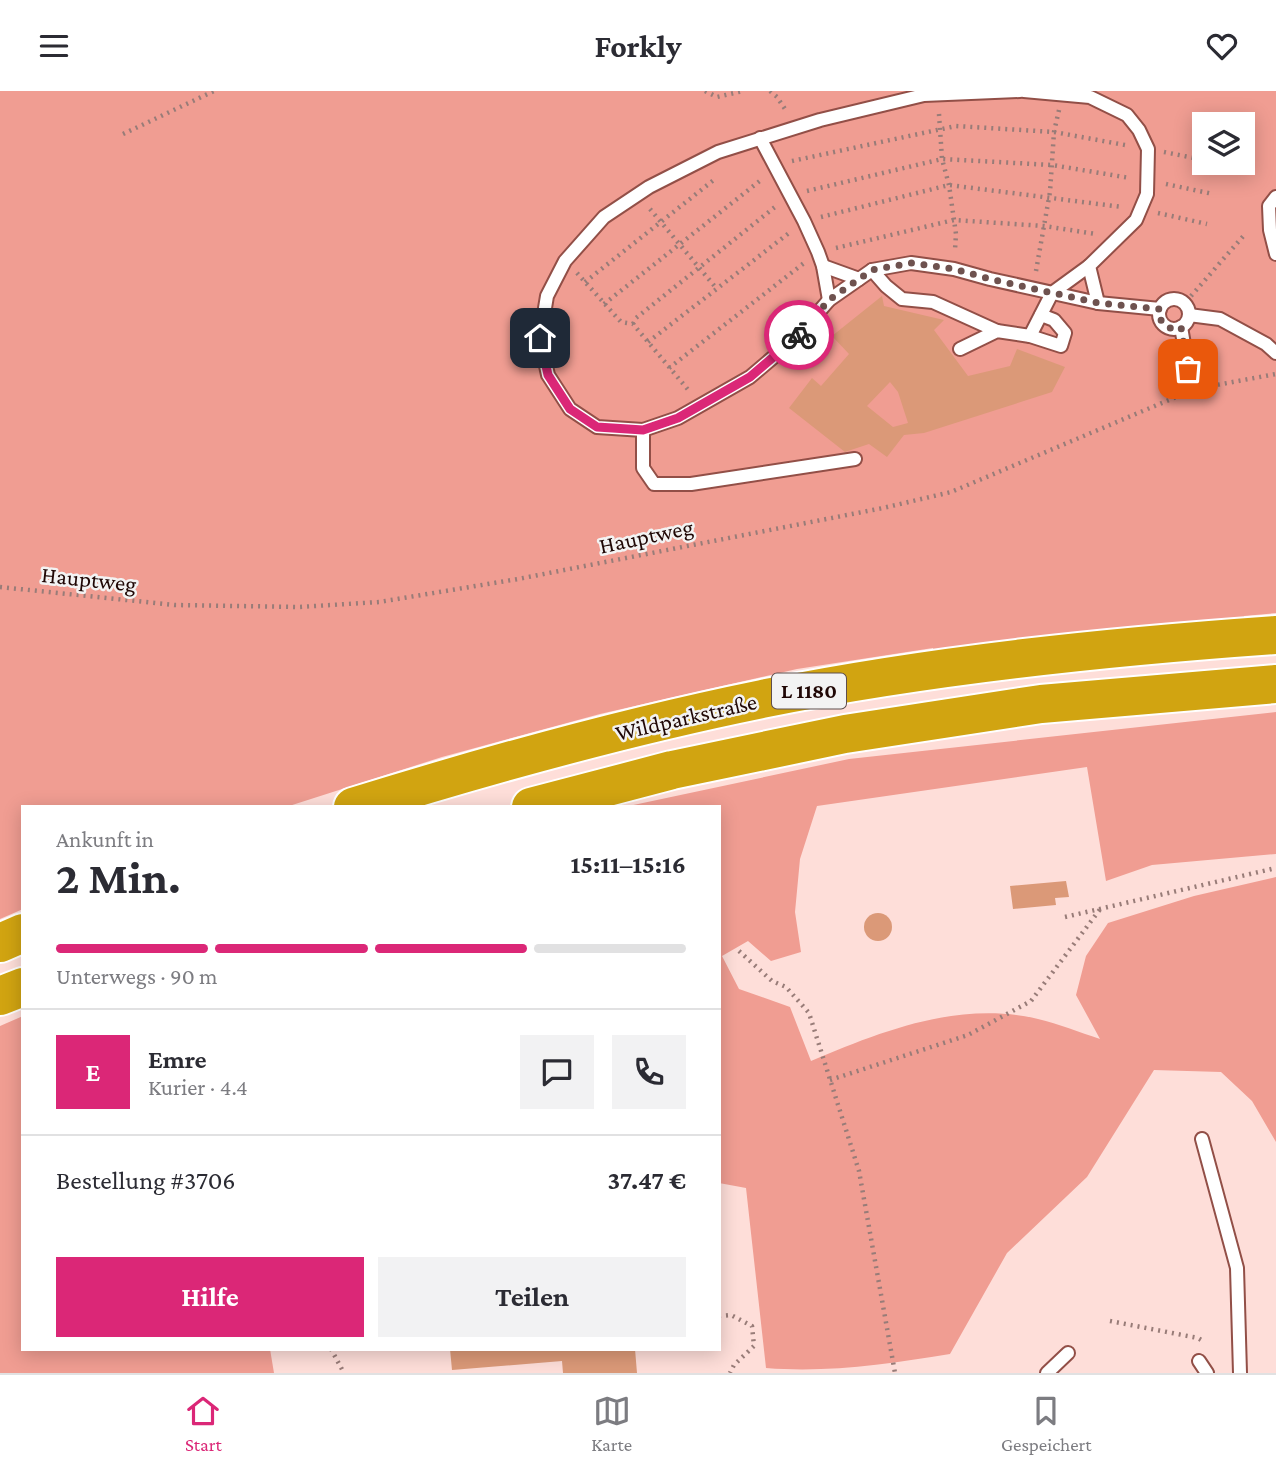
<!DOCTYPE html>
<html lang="de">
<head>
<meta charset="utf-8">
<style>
  body { margin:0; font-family:"Crimson Pro",serif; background:#f2f2f3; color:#2b2b33; height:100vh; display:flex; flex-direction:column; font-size:26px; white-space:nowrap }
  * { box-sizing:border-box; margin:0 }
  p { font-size:23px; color:#7c7c81 }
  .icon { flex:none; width:38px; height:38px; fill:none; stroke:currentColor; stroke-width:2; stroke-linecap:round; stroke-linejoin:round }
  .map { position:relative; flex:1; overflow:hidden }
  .sheet { position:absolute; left:21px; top:714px; width:700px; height:546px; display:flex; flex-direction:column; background:#fff; border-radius:0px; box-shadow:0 4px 18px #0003 }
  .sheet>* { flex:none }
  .buttons { position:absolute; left:1192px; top:21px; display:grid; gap:14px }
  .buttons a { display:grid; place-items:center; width:63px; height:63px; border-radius:0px; background:#fff; box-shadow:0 4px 18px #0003; font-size:35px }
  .pin { position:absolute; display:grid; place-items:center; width:60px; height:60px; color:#fff; margin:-30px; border-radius:14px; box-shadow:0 4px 10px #0006 }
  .courier { position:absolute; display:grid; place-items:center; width:70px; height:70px; margin:-35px; border:5px solid #db2777; border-radius:50%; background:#fff; color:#222; box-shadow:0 2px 9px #0007 }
  .overview em { font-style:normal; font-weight:700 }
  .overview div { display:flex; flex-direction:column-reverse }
  .overview { display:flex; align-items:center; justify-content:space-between; height:119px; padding:0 35px }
  h1 { font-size:46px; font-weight:700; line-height:52px }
  .bar { display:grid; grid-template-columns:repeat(4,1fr); gap:10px 7px; align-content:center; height:84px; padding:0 35px }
  .bar i { height:9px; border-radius:5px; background:#e1e1e2 }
  .bar .selected { background:#db2777 }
  .bar p { grid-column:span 4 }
  .line { display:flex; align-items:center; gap:18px; padding:0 35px; border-top:2px solid #e1e1e2 }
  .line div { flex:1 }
  .round { display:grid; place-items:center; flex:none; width:74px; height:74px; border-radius:0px; background:#f2f2f3 }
  .cta { display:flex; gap:14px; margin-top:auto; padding:14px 35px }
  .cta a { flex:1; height:80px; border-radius:0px; background:#db2777; color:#fff; font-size:28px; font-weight:700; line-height:80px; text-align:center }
  .cta a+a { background:#f2f2f3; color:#2b2b33 }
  header { display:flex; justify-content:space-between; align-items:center; height:91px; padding:0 35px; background:#fff; font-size:32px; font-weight:700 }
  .dock { display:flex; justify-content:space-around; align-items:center; height:98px; border-top:2px solid #e1e1e2; background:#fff; font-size:19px; color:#7c7c81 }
  .dock a { display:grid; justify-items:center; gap:4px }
  .dock .selected { color:#db2777 }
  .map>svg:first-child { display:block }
  .green { fill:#f09d92; fill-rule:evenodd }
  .building { fill:#db9978; fill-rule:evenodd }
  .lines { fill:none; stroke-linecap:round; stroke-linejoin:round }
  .lane-casing { stroke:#924f47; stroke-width:16 }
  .highway-casing { stroke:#fff; stroke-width:42 }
  .path { stroke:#987c78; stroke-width:4.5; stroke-dasharray:2 5; stroke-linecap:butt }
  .lane { stroke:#fff; stroke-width:12 }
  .highway { stroke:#d1a411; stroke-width:38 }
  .done { stroke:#6e524f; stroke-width:7; stroke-dasharray:0 12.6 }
  .route { stroke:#db2777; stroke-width:9 }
  .labels { text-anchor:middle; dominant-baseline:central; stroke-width:5; stroke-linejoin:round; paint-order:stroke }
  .shield { fill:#f3f3f3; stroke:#5f4e4c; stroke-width:2 }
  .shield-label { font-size:21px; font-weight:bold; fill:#200705 }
  .street-label { font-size:23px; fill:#200705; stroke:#f3f3f3 }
</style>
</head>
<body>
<header><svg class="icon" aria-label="menu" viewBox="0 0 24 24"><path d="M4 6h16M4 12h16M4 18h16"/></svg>Forkly<svg class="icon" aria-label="heart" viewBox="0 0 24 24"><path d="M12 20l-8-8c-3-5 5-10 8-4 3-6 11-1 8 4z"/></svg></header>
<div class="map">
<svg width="1276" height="1282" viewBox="0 0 1276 1282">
  <rect width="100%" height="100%" fill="#feded9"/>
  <g class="green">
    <path d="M0 0H1276V522L1244 525V529L934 562 933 557 797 578 600 623 442 666 286 716H23V818L0 828ZM1204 33H1242V72H1204Z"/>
    <path d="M1276 621V763L1152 774 1106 790 1087 676 817 715 800 768 795 821 801 861 771 870 748 850 722 865 739 898 790 916 811 970C882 940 960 909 1038 928 1059 933 1079 941 1100 948L1076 904 1086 865 1108 832 1194 805 1276 786V1051L1252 1010 1221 981 1154 979 1087 1086 1007 1162 950 1263C888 1273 828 1282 766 1277L746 1097 719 1092V716H624L849 668Z"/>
    <polygon points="23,925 23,1258 270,1258 274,1282 0,1282 0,935"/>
  </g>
  <g class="building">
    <path d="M882 205 884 215 944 229 934 239 968 285 1010 275 1017 258 1065 276 1052 301 924 342 904 344 887 366 869 353 845 361 789 317 812 287 821 295 849 263 832 245ZM890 291 898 301 908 332 893 336 867 315Z"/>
    <polygon points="1066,790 1069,806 1055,807 1056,814 1013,818 1010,795"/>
    <circle cx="878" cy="836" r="14"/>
    <polygon points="450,1258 635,1258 637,1282 563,1282 562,1270 452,1279"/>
  </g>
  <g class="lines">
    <g class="lane-casing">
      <g id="lane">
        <polyline points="1020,0 924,4 820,29 718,61 649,96 604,126 565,170 547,205 540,247 548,284 570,318 597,336 643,339 678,327 750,286 796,247 829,209 872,179 911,172 954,178 990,188 1098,212 1160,218"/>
        <polyline points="1024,0 1090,6 1127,24 1139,39 1148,58 1147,103 1136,129 1089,175 1098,212"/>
        <polyline points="760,47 804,130 818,161 823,175 829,209"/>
        <polyline points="1276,106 1269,115 1270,139 1276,163"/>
        <polyline points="823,175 859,188"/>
        <polyline points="872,179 886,195 902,208 933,211 997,240"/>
        <circle cx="1174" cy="223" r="15"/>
        <polyline points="1189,224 1220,228 1266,253 1276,262"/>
        <polyline points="1181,236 1192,299"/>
        <polyline points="1030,245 1052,202 1089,175"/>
        <polyline points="960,258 997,240 1030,245 1061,255 1065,242 1054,229 1041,224"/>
        <polyline points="643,339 643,377 654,393 691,393 855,368"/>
        <polyline points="1202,1048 1237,1177 1240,1282"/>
        <polyline points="1199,1270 1207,1282"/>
        <polyline points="1047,1282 1068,1262"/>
      </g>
    </g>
    <g class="highway-casing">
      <g id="highway">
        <path d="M353 716C488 674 624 636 762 608 931 574 1104 556 1276 544"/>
        <polyline points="531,716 672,679 845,643 1041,613 1276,593"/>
        <polyline points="0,852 23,842"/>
        <polyline points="0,905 23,896"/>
      </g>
    </g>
    <g class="path">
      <polyline points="705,0 717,6 743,0"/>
      <polyline points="770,0 777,6 787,21"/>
      <polyline points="939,23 942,68 949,94 956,143 955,159"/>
      <polyline points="123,43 214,0"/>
      <polyline points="1164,61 1204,69"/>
      <polyline points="792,70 956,35 1054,41 1125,54"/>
      <polyline points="1215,72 1226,74"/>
      <polyline points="1166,93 1213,103"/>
      <polyline points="807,100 942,68 1052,74 1130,87"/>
      <polyline points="650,118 717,198"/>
      <polyline points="1158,122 1207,133"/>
      <polyline points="821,126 949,94 1122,116"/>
      <polyline points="836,157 954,129 1044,135 1096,143"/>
      <polyline points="1036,180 1050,101 1054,41 1059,19"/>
      <polyline points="577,182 621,231 633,233 690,301"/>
      <polyline points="585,191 715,88"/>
      <polyline points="1191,205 1246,142"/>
      <polyline points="604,213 761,89"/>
      <polyline points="633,233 636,227 775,116"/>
      <polyline points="648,251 789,142"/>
      <polyline points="669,277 804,172"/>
      <polyline points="1211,295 1276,283"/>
      <polyline points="0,496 175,514 299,516 379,511 518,488 883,417 951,401 1176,306"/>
      <polyline points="1065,826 1276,777"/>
      <polyline points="739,860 772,890 786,896 809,922 859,1080 895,1282"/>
      <polyline points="830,989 968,944 1031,910 1101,817"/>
      <polyline points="719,1225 731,1224 752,1235 754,1255 734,1274 730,1282"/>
      <polyline points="1110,1230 1198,1247 1203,1250"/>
      <polyline points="331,1258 344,1282"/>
    </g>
    <use href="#lane" class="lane"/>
    <use href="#highway" class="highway"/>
  </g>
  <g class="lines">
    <path class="done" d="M799 244 829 209 872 179 911 172 954 178 990 188 1098 212 1160 218C1158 232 1167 241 1181 236L1188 278"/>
    <polyline class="route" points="540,247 548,284 570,318 597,336 643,339 678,327 750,286 799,244"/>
  </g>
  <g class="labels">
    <rect class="shield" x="772" y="582.5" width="74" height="35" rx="5"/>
    <g class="shield-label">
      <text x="809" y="600">L 1180</text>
    </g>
    <g class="street-label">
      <text transform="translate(646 445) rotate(-12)">Hauptweg</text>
      <text transform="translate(89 488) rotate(6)">Hauptweg</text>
      <text transform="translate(686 626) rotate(-13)">Wildparkstraße</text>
    </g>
  </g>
</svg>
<div class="buttons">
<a><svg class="icon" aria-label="layers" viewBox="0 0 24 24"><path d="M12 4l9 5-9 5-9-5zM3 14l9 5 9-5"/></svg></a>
</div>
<div class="pin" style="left:1188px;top:278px;background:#ea580c"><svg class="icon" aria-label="bag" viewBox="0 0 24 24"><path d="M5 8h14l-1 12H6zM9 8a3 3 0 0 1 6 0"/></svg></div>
<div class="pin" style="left:540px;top:247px;background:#1f2937"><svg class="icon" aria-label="home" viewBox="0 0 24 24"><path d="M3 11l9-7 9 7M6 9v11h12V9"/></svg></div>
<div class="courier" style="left:799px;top:244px"><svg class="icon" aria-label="bike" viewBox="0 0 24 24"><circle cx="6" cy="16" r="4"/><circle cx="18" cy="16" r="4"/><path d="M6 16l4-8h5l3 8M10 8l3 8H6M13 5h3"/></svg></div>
<section class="sheet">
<div class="overview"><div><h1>2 Min.</h1><p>Ankunft in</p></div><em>15:11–15:16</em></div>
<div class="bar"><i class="selected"></i><i class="selected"></i><i class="selected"></i><i></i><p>Unterwegs · 90 m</p></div>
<div class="line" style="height:126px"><b class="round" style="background:#db2777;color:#fff">E</b><div><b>Emre</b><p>Kurier · 4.4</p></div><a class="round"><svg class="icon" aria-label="chat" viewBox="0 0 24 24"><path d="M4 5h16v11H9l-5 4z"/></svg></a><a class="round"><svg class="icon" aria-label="phone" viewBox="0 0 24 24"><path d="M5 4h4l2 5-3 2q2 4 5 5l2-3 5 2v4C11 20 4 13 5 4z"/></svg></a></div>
<div class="line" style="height:91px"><div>Bestellung #3706</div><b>37.47 €</b></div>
<div class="cta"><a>Hilfe</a><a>Teilen</a></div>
</section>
</div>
<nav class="dock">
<a class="selected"><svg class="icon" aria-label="home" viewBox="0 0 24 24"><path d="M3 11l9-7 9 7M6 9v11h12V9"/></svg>Start</a>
<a><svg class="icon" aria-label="map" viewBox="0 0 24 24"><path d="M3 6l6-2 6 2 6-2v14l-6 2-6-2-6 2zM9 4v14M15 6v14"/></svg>Karte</a>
<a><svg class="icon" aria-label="saved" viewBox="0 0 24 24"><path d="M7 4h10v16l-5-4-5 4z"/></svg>Gespeichert</a>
</nav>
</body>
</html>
